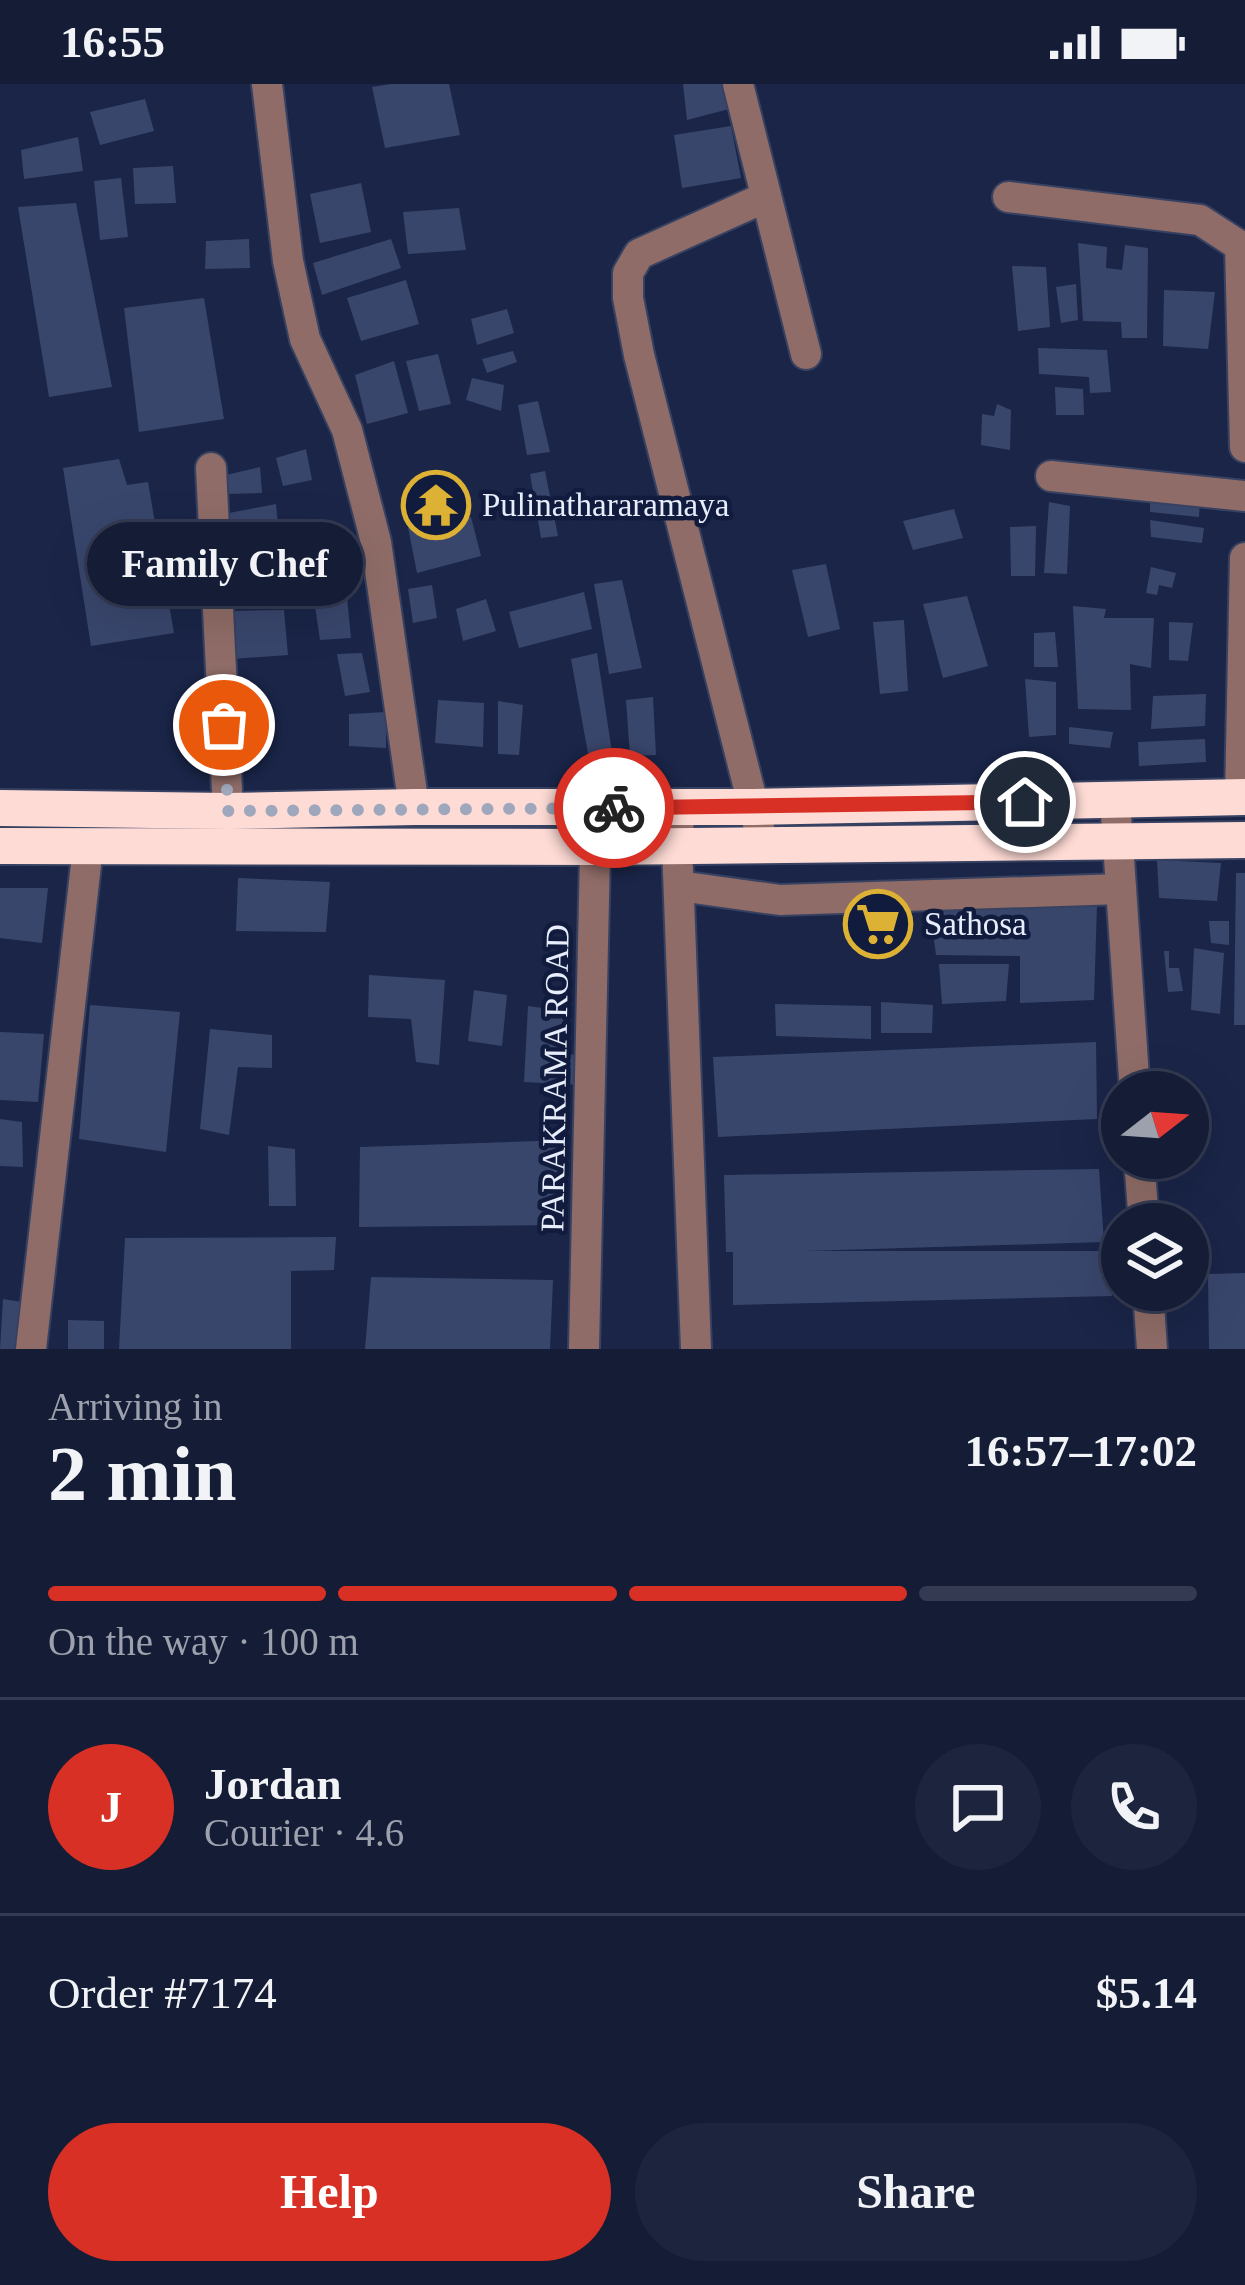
<!DOCTYPE html>
<html lang="en">
<head>
<meta charset="utf-8">
<style>
  body { margin:0; font-family:"Times New Roman",serif; background:#1d253e; color:#f1f3f6; height:100vh; display:flex; flex-direction:column; font-size:45px; white-space:nowrap }
  * { box-sizing:border-box; margin:0 }
  p { font-size:39px; color:#9da1ad }
  .icon { flex:none; width:66px; height:66px; fill:none; stroke:currentColor; stroke-width:2; stroke-linecap:round; stroke-linejoin:round }
  .map { position:relative; height:1265px; overflow:hidden }
  .panel { display:flex; flex-direction:column; background:#141c36; flex:1 }
  .panel>* { flex:none }
  .needle { width:78px; rotate:73deg }
  .buttons { position:absolute; left:1101px; top:987px; display:grid; gap:24px }
  .buttons a { display:grid; place-items:center; width:108px; height:108px; border-radius:50%; background:#141c36; box-shadow:0 12px 48px #0002,0 0 0 3px #333a51; font-size:60px }
  .pin { position:absolute; display:grid; place-items:center; width:102px; height:102px; color:#fff; margin:-51px; border:6px solid #fff; border-radius:50%; box-shadow:0 3px 12px #0007 }
  .courier { position:absolute; display:grid; place-items:center; width:120px; height:120px; margin:-60px; border:9px solid #d93025; border-radius:50%; background:#fff; color:#222; box-shadow:0 3px 15px #0007 }
  .bubble { position:absolute; height:84px; border-radius:42px; background:#141c36; box-shadow:0 12px 48px #0002,0 0 0 3px #333a51; font-size:39px; font-weight:700; line-height:84px; text-align:center }
  .summary em { font-style:normal; font-weight:700 }
  .summary div { display:flex; flex-direction:column-reverse }
  .summary { display:flex; align-items:center; justify-content:space-between; height:204px; padding:0 48px }
  h1 { font-size:78px; font-weight:700; line-height:90px }
  .bar { display:grid; grid-template-columns:repeat(4,1fr); gap:18px 12px; align-content:center; height:144px; padding:0 48px }
  .bar i { height:15px; border-radius:9px; background:#333a51 }
  .bar .on { background:#d93025 }
  .bar p { grid-column:span 4 }
  .line { display:flex; align-items:center; gap:30px; padding:0 48px; border-top:3px solid #333a51 }
  .line div { flex:1 }
  .round { display:grid; place-items:center; flex:none; width:126px; height:126px; border-radius:63px; background:#1d253e }
  .action { display:flex; gap:24px; margin-top:auto; padding:24px 48px }
  .action a { flex:1; height:138px; border-radius:72px; background:#d93025; color:#fff; font-size:48px; font-weight:700; line-height:138px; text-align:center }
  .action a+a { background:#1d253e; color:#f1f3f6 }
  .status { display:flex; justify-content:space-between; align-items:center; height:84px; padding:0 60px; background:#141c36; direction:ltr }
  .status svg { height:33px; fill:currentColor }
  .map>svg:first-child { display:block }
  .building { fill:#39466c }
  .lines { fill:none; stroke-linecap:round; stroke-linejoin:round }
  .minor-casing { stroke:#374161; stroke-width:34 }
  .highway-casing { stroke:#374161; stroke-width:40 }
  .minor { stroke:#8f6c67; stroke-width:30 }
  .highway { stroke:#fedbd5; stroke-width:36 }
  .done { stroke:#9fa7bc; stroke-width:12; stroke-dasharray:0 21.6 }
  .route { stroke:#d93025; stroke-width:15 }
  .labels { text-anchor:middle; dominant-baseline:central; stroke-width:9; stroke-linejoin:round; paint-order:stroke }
  .poi-label { font-size:33px; fill:#e7edfb; stroke:#111b3d; text-anchor:start }
  .street-label { font-size:33px; fill:#e7edfb; stroke:#111b3d }
</style>
</head>
<body>
<div class="status"><b>16:55</b><svg viewBox="0 0 49 12"><path d="M0 12V9h3v3zM5 12V6h3v6zM10 12V3h3v9zM15 12V0h3v12zM26 1h20v11H26zM47 4h2v5h-2z"/></svg></div>
<div class="map">
<svg width="1245" height="1265" viewBox="0 0 1245 1265">
  <rect width="100%" height="100%" fill="#1a2548"/>
  <g class="building">
    <polygon points="391,0 449,0 460,51 385,64 372,3"/>
    <polygon points="683,0 727,0 729,25 687,36"/>
    <polygon points="145,15 154,47 100,61 90,28"/>
    <polygon points="731,42 741,94 682,104 674,51"/>
    <polygon points="78,53 83,87 24,95 21,66"/>
    <polygon points="173,82 176,119 135,120 133,84"/>
    <polygon points="121,94 128,153 100,156 94,97"/>
    <polygon points="361,99 371,148 320,159 310,110"/>
    <polygon points="76,119 112,303 49,313 18,123"/>
    <polygon points="459,124 466,166 408,170 403,128"/>
    <polygon points="249,155 250,184 205,185 206,157"/>
    <polygon points="391,155 401,184 322,211 313,179"/>
    <polygon points="1078,159 1107,163 1106,184 1122,186 1125,161 1148,164 1147,254 1122,254 1121,238 1083,237"/>
    <polygon points="1012,182 1046,183 1050,243 1018,247"/>
    <polygon points="406,196 419,240 361,257 347,214"/>
    <polygon points="1076,200 1078,236 1061,239 1056,203"/>
    <polygon points="1164,206 1215,208 1208,265 1163,262"/>
    <polygon points="204,214 224,335 139,348 124,224"/>
    <polygon points="507,225 514,249 477,261 471,235"/>
    <polygon points="1038,264 1107,266 1111,308 1090,309 1089,293 1039,290"/>
    <polygon points="513,267 517,278 487,289 482,275"/>
    <polygon points="438,270 451,320 419,327 406,277"/>
    <polygon points="394,277 408,329 367,340 355,291"/>
    <polygon points="472,294 504,301 501,327 466,316"/>
    <polygon points="1055,303 1083,305 1084,331 1056,331"/>
    <polygon points="538,317 550,368 527,371 518,321"/>
    <polygon points="997,320 1011,326 1010,366 981,361 982,330 994,332"/>
    <polygon points="306,365 312,396 283,402 276,374"/>
    <polygon points="119,375 127,401 148,398 174,549 91,562 63,384"/>
    <polygon points="260,383 262,409 227,410 226,391"/>
    <polygon points="545,387 558,452 541,454 530,390"/>
    <polygon points="1150,407 1200,413 1199,433 1150,428"/>
    <polygon points="1049,418 1070,422 1067,490 1044,489"/>
    <polygon points="276,420 279,452 230,455 229,429"/>
    <polygon points="954,425 963,454 913,466 903,437"/>
    <polygon points="471,433 481,472 417,489 408,443"/>
    <polygon points="1150,436 1204,444 1202,459 1151,453"/>
    <polygon points="1036,442 1035,492 1011,492 1010,443"/>
    <polygon points="330,454 335,492 277,495 275,464"/>
    <polygon points="826,480 840,545 808,553 792,486"/>
    <polygon points="1151,483 1176,489 1172,504 1159,501 1157,511 1146,509"/>
    <polygon points="622,496 642,584 609,590 594,500"/>
    <polygon points="432,501 437,534 413,539 408,505"/>
    <polygon points="346,503 351,554 320,556 313,509"/>
    <polygon points="584,508 592,545 519,564 509,528"/>
    <polygon points="967,512 988,582 943,594 923,520"/>
    <polygon points="486,515 496,547 463,557 456,525"/>
    <polygon points="1073,522 1106,525 1104,534 1154,534 1151,584 1130,580 1131,626 1078,625"/>
    <polygon points="284,526 288,571 231,575 231,527"/>
    <polygon points="904,536 908,607 880,610 873,538"/>
    <polygon points="1169,538 1193,539 1188,577 1169,576"/>
    <polygon points="1055,548 1058,583 1034,583 1034,549"/>
    <polygon points="362,569 370,608 345,612 337,570"/>
    <polygon points="597,569 612,668 589,675 571,575"/>
    <polygon points="1025,595 1056,598 1056,651 1029,653"/>
    <polygon points="1206,610 1205,642 1151,645 1153,612"/>
    <polygon points="653,613 656,671 630,672 626,616"/>
    <polygon points="438,616 484,619 483,663 435,659"/>
    <polygon points="498,617 523,621 519,671 498,670"/>
    <polygon points="386,628 386,664 349,662 349,630"/>
    <polygon points="1069,643 1113,648 1110,664 1069,660"/>
    <polygon points="1205,655 1206,678 1139,682 1138,658"/>
    <polygon points="1157,776 1221,779 1217,817 1159,814"/>
    <polygon points="1236,789 1245,789 1245,941 1234,941"/>
    <polygon points="238,794 330,798 326,848 236,847"/>
    <polygon points="0,804 48,804 42,859 0,854"/>
    <polygon points="1097,821 1094,916 1020,919 1020,872 936,871 930,827"/>
    <polygon points="1209,837 1229,837 1229,861 1211,859"/>
    <polygon points="1194,864 1224,869 1220,930 1191,926"/>
    <polygon points="1164,867 1169,867 1169,884 1179,884 1183,907 1168,908"/>
    <polygon points="939,880 1009,880 1006,917 942,920"/>
    <polygon points="369,891 445,896 439,981 416,978 411,935 368,933"/>
    <polygon points="474,906 507,911 502,962 468,957"/>
    <polygon points="881,918 933,921 932,949 881,949"/>
    <polygon points="775,920 871,922 871,955 776,952"/>
    <polygon points="90,921 180,928 166,1068 79,1055"/>
    <polygon points="528,922 564,927 562,970 581,971 579,1001 524,998"/>
    <polygon points="210,945 272,951 272,984 238,983 229,1051 200,1045"/>
    <polygon points="0,948 44,950 38,1018 0,1016"/>
    <polygon points="1096,958 1097,1035 718,1053 713,973"/>
    <polygon points="0,1035 22,1038 23,1083 0,1082"/>
    <polygon points="568,1056 565,1141 359,1143 360,1063"/>
    <polygon points="268,1062 295,1065 296,1122 269,1122"/>
    <polygon points="1099,1085 1104,1158 806,1167 1111,1167 1112,1212 733,1221 733,1168 726,1168 724,1091"/>
    <polygon points="336,1153 334,1186 291,1187 291,1265 119,1265 125,1154"/>
    <polygon points="1245,1189 1245,1265 1209,1265 1208,1190"/>
    <polygon points="371,1193 553,1196 550,1265 365,1265"/>
    <polygon points="3,1215 22,1218 16,1265 0,1265"/>
    <polygon points="68,1236 104,1237 104,1265 68,1265"/>
  </g>
  <g class="lines">
    <g class="minor-casing">
      <g id="minor">
        <polyline points="267,0 288,177 305,255 347,346 376,458 414,723"/>
        <polyline points="738,0 806,270"/>
        <polyline points="1008,113 1200,136 1240,162 1245,363"/>
        <polyline points="211,384 228,727"/>
        <polyline points="1051,392 1245,412"/>
        <polyline points="1240,713 1245,474"/>
        <polyline points="1115,716 1135,1008"/>
        <polyline points="680,723 677,762 696,1265"/>
        <polyline points="759,744 639,271 628,214 628,189 639,170 766,113"/>
        <polyline points="679,802 780,816 1121,805"/>
        <polyline points="1139,1074 1144,1140"/>
        <polyline points="1148,1206 1152,1265"/>
        <polyline points="31,1265 88,763"/>
        <polyline points="584,1265 596,724"/>
      </g>
    </g>
    <g class="highway-casing">
      <g id="highway">
        <polyline points="0,724 228,727 414,723 754,723 1245,713"/>
        <polyline points="0,762 597,763 1245,756"/>
      </g>
    </g>
    <use href="#minor" class="minor"/>
    <use href="#highway" class="highway"/>
  </g>
  <g class="lines">
    <polyline class="done" points="224,641 228,727 614,724"/>
    <polyline class="route" points="614,724 1025,718"/>
  </g>
  <defs>
    <g id="temple-ring" transform="scale(3.45)"><circle r="9.5" fill="#111b3d" stroke="#ddb133" stroke-width="1.5"/><path d="M0-6L5-2H3V0L6.5 2.5H4V6H1.5V3h-3V6H-4V2.5H-6.5L-3 0V-2H-5Z" fill="#ddb133"/></g>
    <g id="supermarket-ring" transform="scale(3.45)"><circle r="9.5" fill="#111b3d" stroke="#ddb133" stroke-width="1.5"/><path d="M-6-5.5h2.5l.6 2H6L4.5 2H-2.5L-4.4-4H-6ZM-1.5 3.2a1.3 1.3 0 1 0 .1 0ZM3 3.2a1.3 1.3 0 1 0 .1 0Z" fill="#ddb133"/></g>
  </defs>
  <g fill-rule="evenodd">
    <use href="#temple-ring" x="436" y="421"/>
    <use href="#supermarket-ring" x="878" y="840"/>
  </g>
  <g class="labels">
    <g class="poi-label">
      <text x="482" y="421">Pulinathararamaya</text>
      <text x="924" y="840">Sathosa</text>
    </g>
    <g class="street-label">
      <text transform="translate(555 994) rotate(-89)">PARAKRAMA ROAD</text>
    </g>
  </g>
</svg>
<div class="buttons">
<a><svg class="needle" viewBox="-14 -14 28 28"><path d="M0-13l5 13h-10z" fill="#e53935"/><path d="M0 13l5-13h-10z" fill="#9da1ad"/></svg></a>
<a><svg class="icon" aria-label="layers" viewBox="0 0 24 24"><path d="M12 4l9 5-9 5-9-5zM3 14l9 5 9-5"/></svg></a>
</div>
<div class="pin" style="left:224px;top:641px;background:#ea580c"><svg class="icon" aria-label="bag" viewBox="0 0 24 24"><path d="M5 8h14l-1 12H6zM9 8a3 3 0 0 1 6 0"/></svg></div>
<div class="pin" style="left:1025px;top:718px;background:#1f2937"><svg class="icon" aria-label="home" viewBox="0 0 24 24"><path d="M3 11l9-7 9 7M6 9v11h12V9"/></svg></div>
<div class="courier" style="left:614px;top:724px"><svg class="icon" aria-label="bike" viewBox="0 0 24 24"><circle cx="6" cy="16" r="4"/><circle cx="18" cy="16" r="4"/><path d="M6 16l4-8h5l3 8M10 8l3 8H6M13 5h3"/></svg></div>
<div class="bubble" style="left:87px;top:438px;width:276px">Family Chef</div>
</div>
<section class="panel">
<div class="summary"><div><h1>2 min</h1><p>Arriving in</p></div><em>16:57–17:02</em></div>
<div class="bar"><i class="on"></i><i class="on"></i><i class="on"></i><i></i><p>On the way · 100 m</p></div>
<div class="line" style="height:216px"><b class="round" style="background:#d93025;color:#fff">J</b><div><b>Jordan</b><p>Courier · 4.6</p></div><a class="round"><svg class="icon" aria-label="chat" viewBox="0 0 24 24"><path d="M4 5h16v11H9l-5 4z"/></svg></a><a class="round"><svg class="icon" aria-label="phone" viewBox="0 0 24 24"><path d="M5 4h4l2 5-3 2q2 4 5 5l2-3 5 2v4C11 20 4 13 5 4z"/></svg></a></div>
<div class="line" style="height:156px"><div>Order #7174</div><b>$5.14</b></div>
<div class="action"><a>Help</a><a>Share</a></div>
</section>
</body>
</html>
